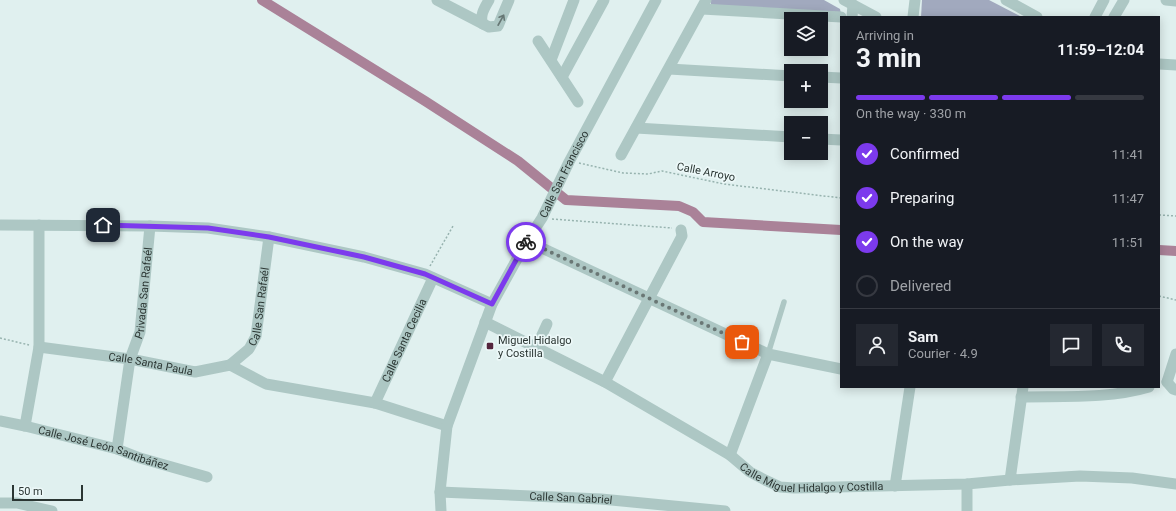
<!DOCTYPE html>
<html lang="en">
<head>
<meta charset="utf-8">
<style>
  body { margin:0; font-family:Roboto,sans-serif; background:#242831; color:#f1f3f6; height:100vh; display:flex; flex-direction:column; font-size:15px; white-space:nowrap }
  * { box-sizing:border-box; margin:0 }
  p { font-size:13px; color:#9ea1a6 }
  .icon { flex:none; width:22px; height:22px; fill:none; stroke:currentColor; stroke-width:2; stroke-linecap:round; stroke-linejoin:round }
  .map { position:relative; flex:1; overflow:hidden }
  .side { position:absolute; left:840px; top:16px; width:320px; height:372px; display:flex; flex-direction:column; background:#171b24; border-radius:0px; box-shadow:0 2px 10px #0003 }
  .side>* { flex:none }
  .buttons { position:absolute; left:784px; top:12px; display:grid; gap:8px }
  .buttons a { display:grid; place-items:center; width:44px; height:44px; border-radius:0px; background:#171b24; box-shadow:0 2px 10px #0003; font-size:20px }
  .scale { position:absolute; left:12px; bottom:10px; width:71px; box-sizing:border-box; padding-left:4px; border:2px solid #2b3633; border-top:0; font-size:11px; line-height:14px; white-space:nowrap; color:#2b3633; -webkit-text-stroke:3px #ecf8f8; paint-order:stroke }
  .pin { position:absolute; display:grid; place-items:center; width:34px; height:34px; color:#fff; margin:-17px; border-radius:8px; box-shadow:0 2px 6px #0006 }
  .courier { position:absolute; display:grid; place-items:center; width:40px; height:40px; margin:-20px; border:3px solid #7c3aed; border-radius:50%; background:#fff; color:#222; box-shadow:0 1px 5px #0007 }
  .head em { font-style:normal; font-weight:700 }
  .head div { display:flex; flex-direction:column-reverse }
  .head { display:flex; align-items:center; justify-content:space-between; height:68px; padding:0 16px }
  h1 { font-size:26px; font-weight:700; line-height:30px }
  .bar { display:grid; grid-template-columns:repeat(4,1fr); gap:6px 4px; align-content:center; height:48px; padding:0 16px }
  .bar i { height:5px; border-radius:3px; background:#363941 }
  .bar .on { background:#7c3aed }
  .bar p { grid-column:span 4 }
  .line { display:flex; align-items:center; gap:10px; padding:0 16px; border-top:1px solid #363941 }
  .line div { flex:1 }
  .round { display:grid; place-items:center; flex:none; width:42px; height:42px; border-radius:0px; background:#242831 }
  ol { padding:0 16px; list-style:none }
  li { display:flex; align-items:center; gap:12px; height:44px }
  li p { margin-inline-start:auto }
  li .icon { padding:4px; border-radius:50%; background:#7c3aed; color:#fff; stroke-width:4 }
  li:last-child { color:#9ea1a6 }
  li i { width:22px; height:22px; border:2px solid #363941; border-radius:50% }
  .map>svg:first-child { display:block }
  .green { fill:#a1a9be }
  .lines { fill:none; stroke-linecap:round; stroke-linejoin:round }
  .canal { stroke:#aa8298; stroke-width:10 }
  .path { stroke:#97b3af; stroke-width:1.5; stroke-dasharray:2 2; stroke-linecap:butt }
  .lane { stroke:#adc7c4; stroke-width:5.5 }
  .street { stroke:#adc7c4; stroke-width:11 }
  .oneway { stroke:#667774 }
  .done { stroke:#6a7775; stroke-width:4; stroke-dasharray:0 7.2 }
  .route { stroke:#7c3aed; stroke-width:5 }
  .poi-dot { fill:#54253d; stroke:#ecf8f8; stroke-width:1.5 }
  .labels { text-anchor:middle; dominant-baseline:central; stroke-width:3.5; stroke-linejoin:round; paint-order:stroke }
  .street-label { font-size:11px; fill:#2b3633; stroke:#ecf8f8 }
  .poi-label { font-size:11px; fill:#2b3633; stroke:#ecf8f8; text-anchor:start }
</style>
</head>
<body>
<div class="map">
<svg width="1176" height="511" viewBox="0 0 1176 511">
  <rect width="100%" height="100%" fill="#e0f0ef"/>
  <g class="green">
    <polygon points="711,0 824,0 840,9 841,14 711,5"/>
    <polygon points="922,0 989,0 1022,17 921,17"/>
  </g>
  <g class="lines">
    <g class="canal">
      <polyline points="262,0 425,101 518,161 566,200 679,206 693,212 703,222 841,230"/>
      <polyline points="1159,250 1176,251"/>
    </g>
    <g class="path">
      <polyline points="579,163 623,173 648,174 662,171 724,184 841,198"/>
      <polyline points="1159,215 1176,216"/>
      <polyline points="552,219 672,228"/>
      <polyline points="430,266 453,226"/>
      <polyline points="1159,296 1176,300"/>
      <polyline points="0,338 29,345"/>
    </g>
    <polyline class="lane" points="768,354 784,302"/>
    <g class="street">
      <polyline points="437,0 489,27 498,26 509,0"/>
      <polyline points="844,0 876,17"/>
      <polyline points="1006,0 1037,17"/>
      <polyline points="1166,0 1176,1"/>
      <polyline points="702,9 841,17"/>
      <polyline points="852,17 853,5"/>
      <polyline points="913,17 915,0"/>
      <polyline points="1095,17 1104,0"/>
      <polyline points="1114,17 1124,0"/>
      <path d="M483 24C479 16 485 7 489 0"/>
      <polyline points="538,41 578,102"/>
      <polyline points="551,60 574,0"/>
      <polyline points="1159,64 1176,65"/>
      <polyline points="669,69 791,76"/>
      <polyline points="562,77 604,0"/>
      <polyline points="821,77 841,78"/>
      <polyline points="636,128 791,137"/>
      <polyline points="821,139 841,140"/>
      <polyline points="621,155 706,0"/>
      <polyline points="0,225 150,226 208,228 269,237 364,257 425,274 492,304"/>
      <polyline points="527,241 768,354 841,369"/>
      <path id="s1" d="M485 322 605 382 730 455 750 472 765 480 780 487 794 488 967 484 1010 480 1080 476 1132 478 1176 484"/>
      <path id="s2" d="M39 347 130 359 195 372 230 365 266 384 375 403 447 426"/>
      <polyline points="536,348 547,324"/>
      <path id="s3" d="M230 365 249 349 256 336 269 237"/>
      <polyline points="605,382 682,236 681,230"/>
      <polyline points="1167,382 1176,354"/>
      <polyline points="1167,382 1173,389 1176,390"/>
      <path d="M1021 397C1063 396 1109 399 1149 387"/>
      <path id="s4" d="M375 403 433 278"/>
      <path id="s5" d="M0 421 25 426 117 449 140 458 207 477"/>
      <polyline points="25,426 39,347 39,225"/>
      <path id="s6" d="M117 449 130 359 140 332 150 226"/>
      <polyline points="730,455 768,354"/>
      <polyline points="1010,480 1023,387"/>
      <polyline points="895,486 910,387"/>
      <path id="s7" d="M440 492 601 499 725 511"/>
      <polyline points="0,503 17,503 52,511"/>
      <path id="s8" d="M441 511 440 492 447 426 492 304 527 241 542 218 569 162 656 0"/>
      <polyline points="967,511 967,484"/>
    </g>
  </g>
  <defs><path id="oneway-shaft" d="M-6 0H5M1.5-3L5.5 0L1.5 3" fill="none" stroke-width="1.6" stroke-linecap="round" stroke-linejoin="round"/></defs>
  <use class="oneway" href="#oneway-shaft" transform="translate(501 20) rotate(-61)"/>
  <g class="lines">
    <polyline class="done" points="526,242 527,241 742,342"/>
    <polyline class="route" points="103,225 208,228 269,237 364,257 425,274 492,304 526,242"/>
  </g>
  <rect class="poi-dot" x="486" y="342" width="8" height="8" rx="2"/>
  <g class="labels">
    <g class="street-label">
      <text transform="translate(706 172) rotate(11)">Calle Arroyo</text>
      <text stroke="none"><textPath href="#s8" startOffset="364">Calle San Francisco</textPath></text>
      <text stroke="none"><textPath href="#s6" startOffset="159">Privada San Rafaél</textPath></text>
      <text stroke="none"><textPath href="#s3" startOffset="69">Calle San Rafaél</textPath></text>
      <text stroke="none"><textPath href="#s4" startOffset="69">Calle Santa Cecilia</textPath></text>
      <text stroke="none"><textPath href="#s2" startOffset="113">Calle Santa Paula</textPath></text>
      <text stroke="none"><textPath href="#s5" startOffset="107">Calle José León Santibáñez</textPath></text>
      <text stroke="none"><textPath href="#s1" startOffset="368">Calle Miguel Hidalgo y Costilla</textPath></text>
      <text stroke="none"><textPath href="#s7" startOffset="131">Calle San Gabriel</textPath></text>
    </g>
    <g class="poi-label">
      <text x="498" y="340">Miguel Hidalgo<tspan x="498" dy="13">y Costilla</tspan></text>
    </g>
  </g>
</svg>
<div class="buttons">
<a><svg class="icon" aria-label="layers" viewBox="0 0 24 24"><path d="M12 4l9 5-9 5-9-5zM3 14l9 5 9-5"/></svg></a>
<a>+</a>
<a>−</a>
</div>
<div class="scale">50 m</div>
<div class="pin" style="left:742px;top:342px;background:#ea580c"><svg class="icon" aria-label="bag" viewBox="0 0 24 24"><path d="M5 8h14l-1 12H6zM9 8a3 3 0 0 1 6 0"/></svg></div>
<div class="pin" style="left:103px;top:225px;background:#1f2937"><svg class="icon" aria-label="home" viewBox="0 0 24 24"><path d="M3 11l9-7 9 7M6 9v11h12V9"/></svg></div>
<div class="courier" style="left:526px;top:242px"><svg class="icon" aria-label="bike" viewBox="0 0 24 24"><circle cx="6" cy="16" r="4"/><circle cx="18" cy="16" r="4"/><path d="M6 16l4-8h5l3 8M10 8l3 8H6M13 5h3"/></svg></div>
<section class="side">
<div class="head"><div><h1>3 min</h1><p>Arriving in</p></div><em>11:59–12:04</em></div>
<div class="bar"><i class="on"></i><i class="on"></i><i class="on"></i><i></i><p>On the way · 330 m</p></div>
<ol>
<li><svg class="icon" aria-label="check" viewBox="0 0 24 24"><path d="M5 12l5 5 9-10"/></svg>Confirmed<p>11:41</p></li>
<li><svg class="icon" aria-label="check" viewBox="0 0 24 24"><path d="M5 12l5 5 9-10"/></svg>Preparing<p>11:47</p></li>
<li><svg class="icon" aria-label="check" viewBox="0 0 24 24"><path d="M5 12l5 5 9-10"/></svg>On the way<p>11:51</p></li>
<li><i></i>Delivered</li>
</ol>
<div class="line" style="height:72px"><a class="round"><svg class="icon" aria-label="person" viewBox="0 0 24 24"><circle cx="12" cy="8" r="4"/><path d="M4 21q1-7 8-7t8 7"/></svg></a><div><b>Sam</b><p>Courier · 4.9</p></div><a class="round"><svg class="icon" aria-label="chat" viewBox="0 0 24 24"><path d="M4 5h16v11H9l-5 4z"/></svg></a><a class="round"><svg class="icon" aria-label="phone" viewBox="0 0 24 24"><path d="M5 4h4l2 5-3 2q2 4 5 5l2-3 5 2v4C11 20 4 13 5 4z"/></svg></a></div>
</section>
</div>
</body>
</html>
